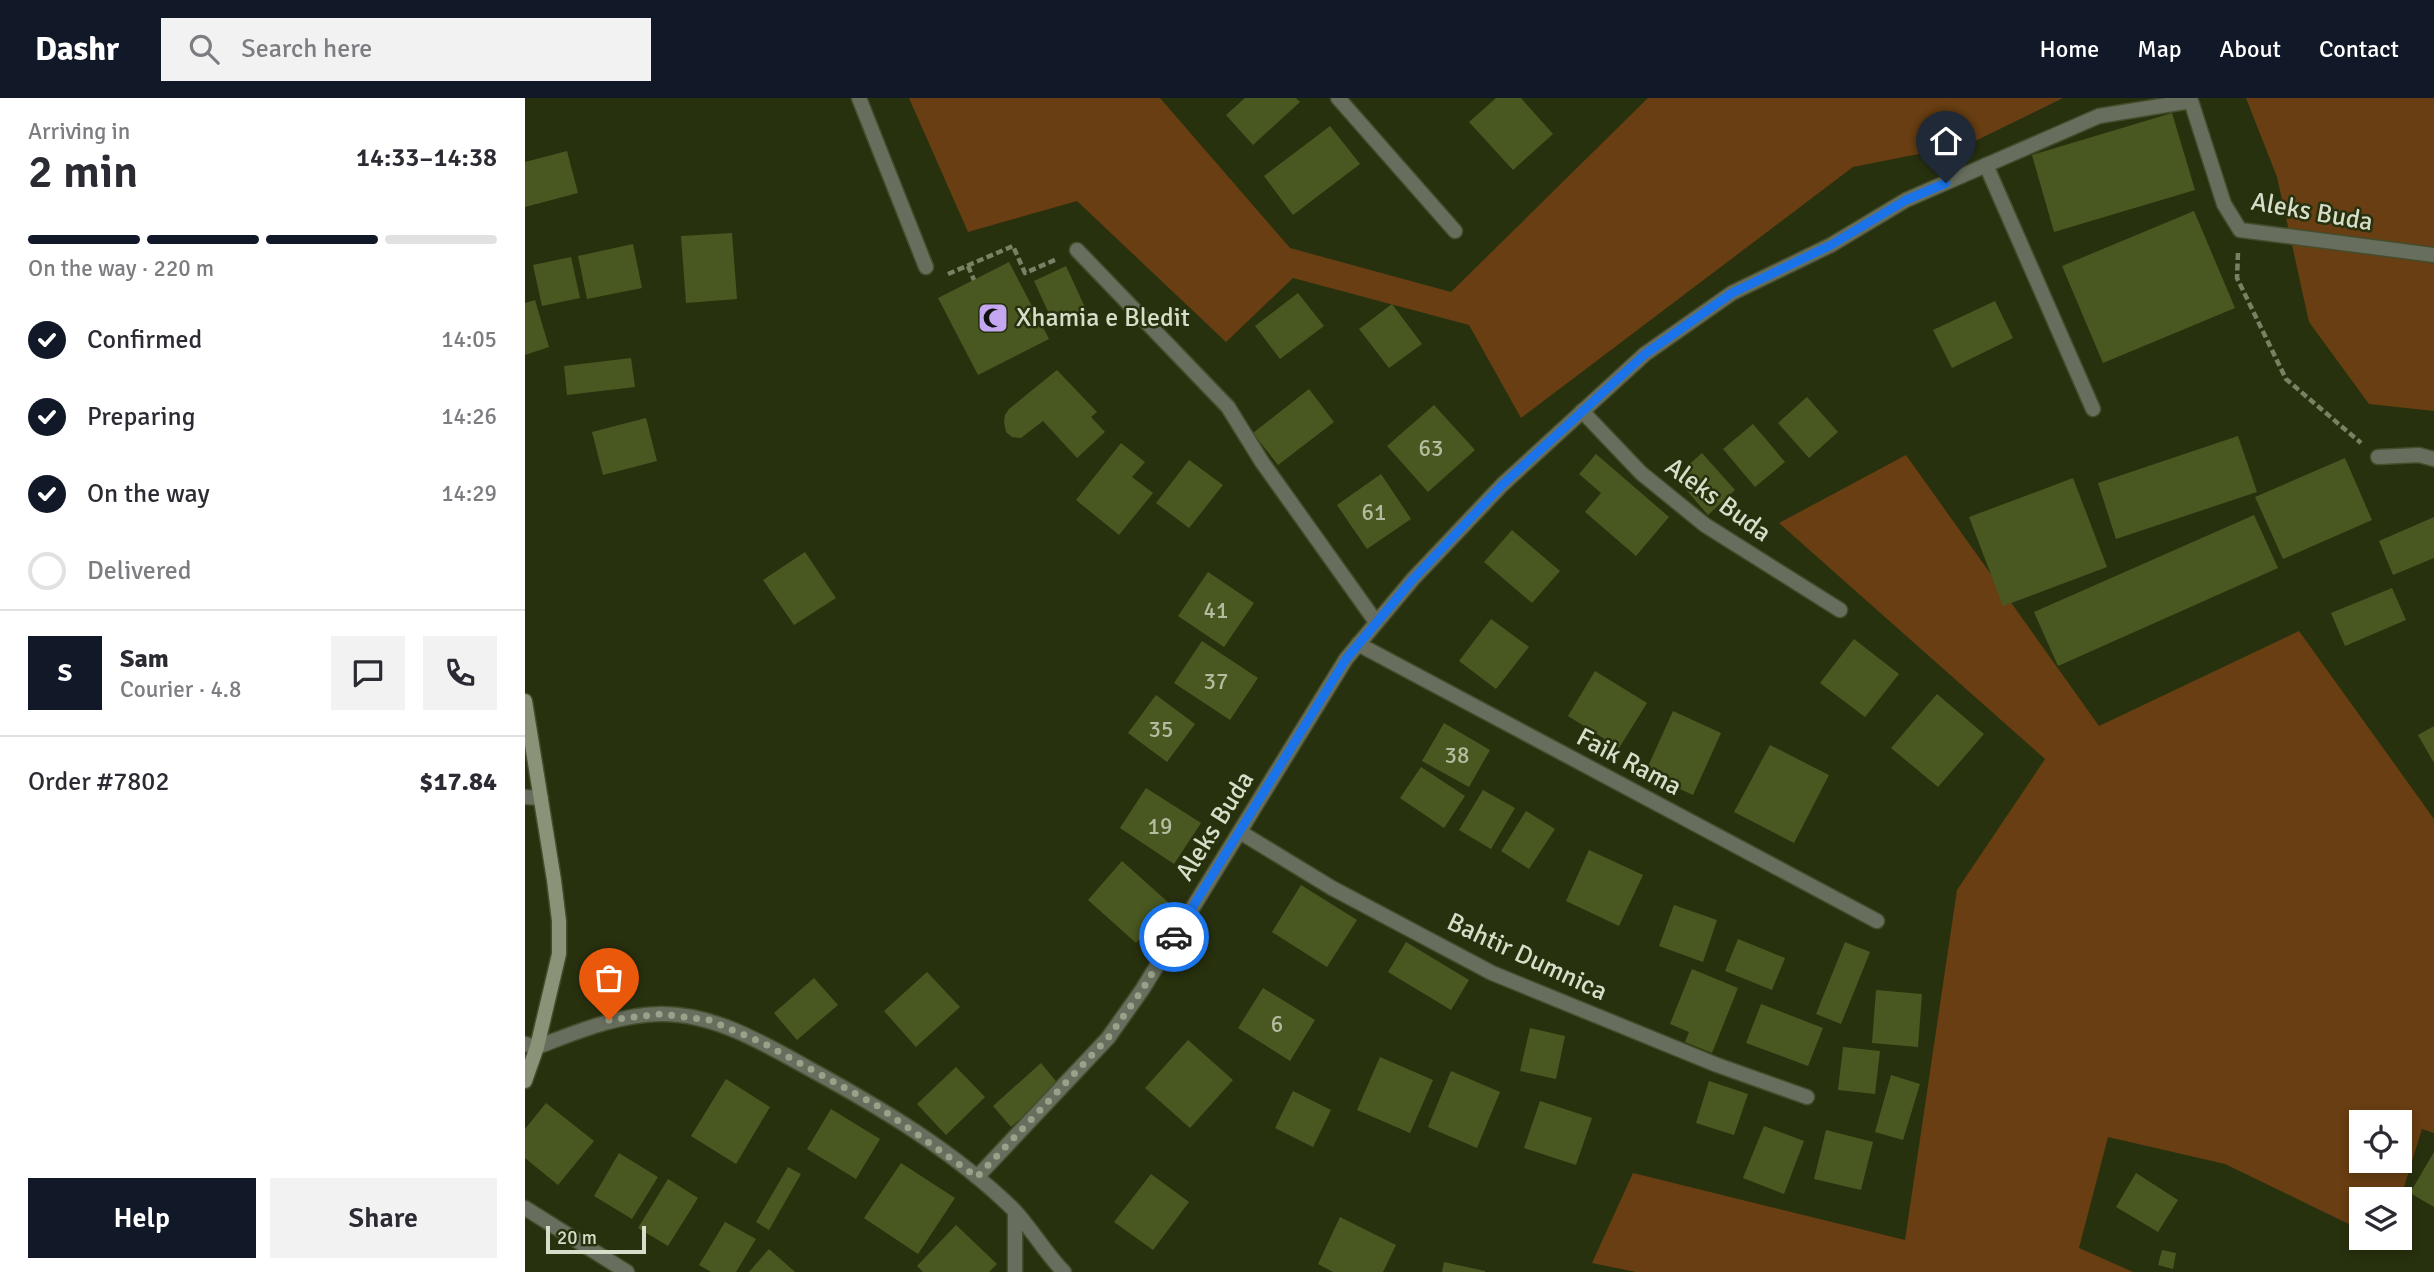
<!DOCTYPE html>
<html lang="en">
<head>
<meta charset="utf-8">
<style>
  body { margin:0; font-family:Signika,sans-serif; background:#f2f2f3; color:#2b2b33; height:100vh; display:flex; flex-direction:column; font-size:26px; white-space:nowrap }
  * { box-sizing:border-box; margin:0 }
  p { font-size:23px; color:#7c7c81 }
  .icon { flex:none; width:38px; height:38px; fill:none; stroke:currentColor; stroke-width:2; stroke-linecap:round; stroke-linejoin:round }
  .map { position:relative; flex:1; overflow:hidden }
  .panel { display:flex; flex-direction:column; background:#fff; width:525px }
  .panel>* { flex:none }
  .buttons { position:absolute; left:1824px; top:1012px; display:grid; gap:14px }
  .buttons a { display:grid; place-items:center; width:63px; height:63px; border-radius:0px; background:#fff; box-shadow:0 4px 10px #0003; font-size:35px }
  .scale { position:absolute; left:21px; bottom:18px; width:100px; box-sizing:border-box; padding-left:7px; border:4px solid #d6ddc9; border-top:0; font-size:19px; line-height:24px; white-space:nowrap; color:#d6ddc9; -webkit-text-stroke:5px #28310e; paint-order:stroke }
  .pin { position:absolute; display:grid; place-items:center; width:60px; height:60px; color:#fff; margin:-72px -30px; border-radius:50% 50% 50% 0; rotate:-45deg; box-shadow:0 0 7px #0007 }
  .pin .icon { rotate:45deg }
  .courier { position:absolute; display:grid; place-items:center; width:70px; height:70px; margin:-35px; border:5px solid #1a73e8; border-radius:50%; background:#fff; color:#222; box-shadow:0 2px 9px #0007 }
  .head em { font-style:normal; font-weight:600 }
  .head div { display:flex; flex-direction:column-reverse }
  .head { display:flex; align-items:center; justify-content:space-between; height:119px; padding:0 28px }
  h1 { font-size:46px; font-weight:600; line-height:52px }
  .bar { display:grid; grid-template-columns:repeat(4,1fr); gap:10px 7px; align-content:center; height:84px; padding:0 28px }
  .bar i { height:9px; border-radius:5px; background:#e1e1e2 }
  .bar .active { background:#111827 }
  .bar p { grid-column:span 4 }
  .line { display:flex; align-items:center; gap:18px; padding:0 28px; border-top:2px solid #e1e1e2 }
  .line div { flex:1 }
  .round { display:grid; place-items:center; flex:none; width:74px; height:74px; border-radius:0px; background:#f2f2f3 }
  ol { padding:0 28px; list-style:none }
  li { display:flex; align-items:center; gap:21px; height:77px }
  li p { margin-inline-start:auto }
  li .icon { padding:7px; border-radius:50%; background:#111827; color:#fff; stroke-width:4 }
  li:last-child { color:#7c7c81 }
  li i { width:38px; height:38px; border:4px solid #e1e1e2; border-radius:50% }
  .button { display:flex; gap:14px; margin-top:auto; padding:14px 28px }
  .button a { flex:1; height:80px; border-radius:0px; background:#111827; color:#fff; font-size:28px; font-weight:600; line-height:80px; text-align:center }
  .button a+a { background:#f2f2f3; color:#2b2b33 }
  header { display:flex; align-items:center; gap:42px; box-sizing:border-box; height:98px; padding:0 35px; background:#111827; color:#fff }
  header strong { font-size:33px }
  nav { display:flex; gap:38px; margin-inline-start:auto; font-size:24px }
  .search { width:490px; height:63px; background:#f2f2f3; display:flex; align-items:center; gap:18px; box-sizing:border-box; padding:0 24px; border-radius:0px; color:#7c7c81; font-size:26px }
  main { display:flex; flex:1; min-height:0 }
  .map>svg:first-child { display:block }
  .green { fill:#683e12; fill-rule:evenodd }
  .building { fill:#495820 }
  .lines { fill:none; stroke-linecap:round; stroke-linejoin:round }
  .lane-casing { stroke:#444d2c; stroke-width:17 }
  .street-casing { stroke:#444d2c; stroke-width:17 }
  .secondary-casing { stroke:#444d2c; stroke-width:17 }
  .path { stroke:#788164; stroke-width:4.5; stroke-dasharray:7 3.5; stroke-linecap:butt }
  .lane { stroke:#686e5e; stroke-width:14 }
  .street { stroke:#686e5e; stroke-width:14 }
  .secondary { stroke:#8a9278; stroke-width:14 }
  .done { stroke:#99a188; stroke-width:7; stroke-dasharray:0 12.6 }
  .route { stroke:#1a73e8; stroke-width:9 }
  .labels { text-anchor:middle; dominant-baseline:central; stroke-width:5; stroke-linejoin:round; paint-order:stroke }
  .number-label { font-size:23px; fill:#b3bc9f }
  .street-label { font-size:26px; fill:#d6ddc9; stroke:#28310e }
  .poi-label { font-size:26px; fill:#d6ddc9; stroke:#28310e; text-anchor:start }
</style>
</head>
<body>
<header>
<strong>Dashr</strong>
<div class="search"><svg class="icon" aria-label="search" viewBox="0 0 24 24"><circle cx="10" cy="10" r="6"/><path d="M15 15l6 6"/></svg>Search here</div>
<nav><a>Home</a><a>Map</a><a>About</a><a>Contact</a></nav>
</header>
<main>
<section class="panel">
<div class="head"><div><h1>2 min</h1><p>Arriving in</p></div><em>14:33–14:38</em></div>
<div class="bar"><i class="active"></i><i class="active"></i><i class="active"></i><i></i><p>On the way · 220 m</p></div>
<ol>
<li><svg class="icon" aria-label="check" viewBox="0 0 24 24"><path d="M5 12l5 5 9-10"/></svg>Confirmed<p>14:05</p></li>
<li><svg class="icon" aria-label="check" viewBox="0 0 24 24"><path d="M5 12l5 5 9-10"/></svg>Preparing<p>14:26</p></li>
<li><svg class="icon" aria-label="check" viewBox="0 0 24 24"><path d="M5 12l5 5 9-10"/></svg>On the way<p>14:29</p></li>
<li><i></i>Delivered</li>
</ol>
<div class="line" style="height:126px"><b class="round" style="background:#111827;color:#fff">S</b><div><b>Sam</b><p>Courier · 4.8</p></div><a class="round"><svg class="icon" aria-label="chat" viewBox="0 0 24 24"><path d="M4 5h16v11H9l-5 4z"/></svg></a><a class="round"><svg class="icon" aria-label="phone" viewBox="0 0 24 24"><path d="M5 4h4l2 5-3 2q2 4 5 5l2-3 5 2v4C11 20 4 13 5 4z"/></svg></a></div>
<div class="line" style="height:91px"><div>Order #7802</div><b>$17.84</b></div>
<div class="button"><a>Help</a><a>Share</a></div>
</section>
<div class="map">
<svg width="1909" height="1174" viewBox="0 0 1909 1174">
  <rect width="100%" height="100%" fill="#28310e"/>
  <g class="green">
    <polygon points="384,0 635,0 765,150 926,194 1123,0 1538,0 1444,46 1328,69 996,320 944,227 768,180 701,244 552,103 443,134"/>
    <polygon points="1721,0 1909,0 1909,313 1844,306 1784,224 1752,79"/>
    <path d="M1381 357 1574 628 1774 533 1909 721V1035L1897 1031 1874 1105V1101H1836V1132L1700 1066 1583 1039 1554 1150 1608 1174H1111L1067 1165 1108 1075 1380 1142 1432 792 1520 661 1254 425ZM1836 1024H1874V1062H1836Z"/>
  </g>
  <g class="building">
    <polygon points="720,0 771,0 775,4 728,47 701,17"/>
    <polygon points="971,0 996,0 1028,36 988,72 944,24"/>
    <polygon points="1647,15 1670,92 1529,134 1507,57"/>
    <polygon points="805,28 835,66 768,117 739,78"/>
    <polygon points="42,53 53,95 0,109 0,64"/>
    <polygon points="1669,113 1710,210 1578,265 1537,168"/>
    <polygon points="207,135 212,201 161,205 156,138"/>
    <polygon points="108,146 117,190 62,201 53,158"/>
    <polygon points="46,159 55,200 17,208 8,167"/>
    <polygon points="484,164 524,241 453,277 413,200"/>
    <polygon points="541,168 563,216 531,231 509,183"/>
    <polygon points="773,195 799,228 755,261 730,228"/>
    <polygon points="10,202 24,249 0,257 0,205"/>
    <polygon points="1470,203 1488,240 1427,270 1408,232"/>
    <polygon points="867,206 897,246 864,270 834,231"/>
    <polygon points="106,260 110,289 42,297 39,268"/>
    <polygon points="532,272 572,314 566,319 580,334 552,360 518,323 496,340 487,339 481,334 479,324 480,317 484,311"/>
    <polygon points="784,291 809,324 753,367 728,335"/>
    <polygon points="1282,299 1313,334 1284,360 1253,325"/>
    <polygon points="909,307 950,352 903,394 862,348"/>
    <polygon points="121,320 132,363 78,377 67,334"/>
    <polygon points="1228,326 1260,364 1230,389 1198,351"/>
    <polygon points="1713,338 1732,394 1591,441 1573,385"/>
    <polygon points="596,345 620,364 607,379 628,395 594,437 551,402"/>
    <polygon points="1177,355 1210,392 1183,417 1150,379"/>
    <polygon points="1071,356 1144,419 1111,458 1060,414 1076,395 1054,376"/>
    <polygon points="1820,360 1847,422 1758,461 1730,399"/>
    <polygon points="664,362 698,387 664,430 631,405"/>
    <polygon points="856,376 886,421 842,451 812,407"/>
    <polygon points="1548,380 1582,469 1478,508 1444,419"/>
    <polygon points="1729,417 1753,470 1533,568 1509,514"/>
    <polygon points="1909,419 1909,460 1868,477 1854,443"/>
    <polygon points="987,432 1035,473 1007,505 959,464"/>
    <polygon points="280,454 311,500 269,527 238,482"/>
    <polygon points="683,474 729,505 699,549 653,518"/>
    <polygon points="1867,490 1881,522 1820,548 1806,515"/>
    <polygon points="966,521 1004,549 971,591 934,563"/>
    <polygon points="1329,541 1374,576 1340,619 1295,585"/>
    <polygon points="677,543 733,580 705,622 649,585"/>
    <polygon points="1070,573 1122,605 1094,650 1043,618"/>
    <polygon points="1412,596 1459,636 1413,689 1366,650"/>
    <polygon points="631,597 670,626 642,664 603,635"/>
    <polygon points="1148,613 1196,635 1168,697 1120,675"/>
    <polygon points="919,625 965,652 944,689 897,663"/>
    <polygon points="1909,628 1909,665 1893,637"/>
    <polygon points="1245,647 1304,677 1269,745 1209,714"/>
    <polygon points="896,669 940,698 919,730 875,700"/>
    <polygon points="621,690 676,725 649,766 595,730"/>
    <polygon points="958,692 990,710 966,751 934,732"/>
    <polygon points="1001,713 1030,731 1004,771 976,753"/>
    <polygon points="1064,752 1118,777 1094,828 1041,803"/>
    <polygon points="597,763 645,806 611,845 563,802"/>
    <polygon points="776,787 832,822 802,869 747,834"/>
    <polygon points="1149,807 1192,822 1178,864 1134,848"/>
    <polygon points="1213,841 1260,860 1247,892 1200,873"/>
    <polygon points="881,844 944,882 926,912 863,874"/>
    <polygon points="1320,844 1345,854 1316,926 1291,916"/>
    <polygon points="1167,871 1213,890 1187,955 1160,944 1164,934 1145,926"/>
    <polygon points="402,874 435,909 391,949 359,913"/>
    <polygon points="289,880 313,907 272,942 249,915"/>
    <polygon points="738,890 790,922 765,963 713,930"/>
    <polygon points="1351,892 1397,896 1393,949 1347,945"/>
    <polygon points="1236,906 1298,930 1283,968 1221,945"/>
    <polygon points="1005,930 1040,938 1031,981 995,973"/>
    <polygon points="663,942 708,982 665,1030 620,990"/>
    <polygon points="1318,949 1355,953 1350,996 1313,992"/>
    <polygon points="855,959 908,982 885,1035 832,1012"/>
    <polygon points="516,965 534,987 486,1029 468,1008"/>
    <polygon points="431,969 460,999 421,1037 392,1006"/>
    <polygon points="926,973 975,994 952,1050 903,1029"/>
    <polygon points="1366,977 1395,986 1378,1042 1350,1034"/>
    <polygon points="201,981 245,1009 211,1066 166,1038"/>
    <polygon points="1184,983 1223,996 1209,1037 1171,1025"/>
    <polygon points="768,993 806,1012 788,1049 750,1030"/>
    <polygon points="1015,1003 1067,1020 1051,1067 999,1050"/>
    <polygon points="21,1005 69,1043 33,1087 0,1060 0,1031"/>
    <polygon points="306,1011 355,1041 331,1081 282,1051"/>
    <polygon points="1239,1028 1279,1043 1259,1096 1218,1080"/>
    <polygon points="1301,1032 1348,1044 1336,1092 1289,1081"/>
    <polygon points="1909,1054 1909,1109 1885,1095"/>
    <polygon points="94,1055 133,1079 107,1121 69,1098"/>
    <polygon points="376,1065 430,1100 393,1156 339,1120"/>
    <polygon points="263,1069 276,1076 244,1132 231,1124"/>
    <polygon points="1611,1075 1653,1102 1633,1134 1591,1109"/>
    <polygon points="626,1076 664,1104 628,1152 589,1124"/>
    <polygon points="143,1081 173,1100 143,1148 113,1130"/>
    <polygon points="815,1119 871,1147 858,1174 808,1174 793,1166"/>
    <polygon points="200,1124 231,1141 211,1174 186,1174 174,1167"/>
    <polygon points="431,1127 472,1166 464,1174 398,1174 392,1168"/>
    <polygon points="244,1151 270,1174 224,1174"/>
    <polygon points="1637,1152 1651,1155 1648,1171 1633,1167"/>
    <polygon points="919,1164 960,1173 960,1174 917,1174"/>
  </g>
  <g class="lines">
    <g class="lane-casing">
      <g id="lane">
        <polyline points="552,152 703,309 737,364 851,524"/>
        <polyline points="1057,313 1116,375 1180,427 1315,512"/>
      </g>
    </g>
    <g class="street-casing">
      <g id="street">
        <polyline points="334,0 401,169"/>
        <polyline points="813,0 930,133"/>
        <polyline points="1461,67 1568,311"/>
        <polyline points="1853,359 1894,357 1909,361"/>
        <polyline points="833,546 1352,823"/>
        <polyline points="0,699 16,700"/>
        <polyline points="715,734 807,790 967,875 1192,967 1282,999"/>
        <path d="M0 946 12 949C52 934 91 917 135 916 188 915 238 945 283 970 356 1010 429 1053 489 1112 507 1131 520 1155 539 1174"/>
        <polyline points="452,1079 583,940 617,892 821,561 888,481 977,387 1120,256 1207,195 1306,147 1381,102 1574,18 1666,3 1699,106 1715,132 1909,157"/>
        <polyline points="0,1110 102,1174"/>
        <polyline points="490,1114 490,1174"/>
      </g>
    </g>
    <g class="secondary-casing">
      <polyline id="secondary" points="0,603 29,782 34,823 34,856 12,949 0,983"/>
    </g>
    <g class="path">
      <polyline points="1713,155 1712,180 1761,281 1836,345"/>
      <polyline points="443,168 449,182"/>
      <polyline points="423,176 488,148 500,175 532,161"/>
    </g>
    <use href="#lane" class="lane"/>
    <use href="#street" class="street"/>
    <use href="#secondary" class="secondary"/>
  </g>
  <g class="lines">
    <polyline class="done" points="84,922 136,916 184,922 238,945 351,1007 452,1079 583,940 617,892 649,839"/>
    <polyline class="route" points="649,839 821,561 888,481 977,387 1120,256 1207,195 1306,147 1381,102 1421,85"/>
  </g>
  <defs>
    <g id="mosque-square" transform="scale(1.575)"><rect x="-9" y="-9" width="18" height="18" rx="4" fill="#c5a7f1" stroke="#28310e"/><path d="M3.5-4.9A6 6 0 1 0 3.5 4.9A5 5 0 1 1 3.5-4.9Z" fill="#111"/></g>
  </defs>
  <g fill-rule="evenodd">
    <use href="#mosque-square" x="468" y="220"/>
  </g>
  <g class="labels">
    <g class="number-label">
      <text x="906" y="350">63</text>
      <text x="849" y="414">61</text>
      <text x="691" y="512">41</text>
      <text x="691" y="583">37</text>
      <text x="636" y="631">35</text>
      <text x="932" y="657">38</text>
      <text x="635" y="728">19</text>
      <text x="752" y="926">6</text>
    </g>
    <g class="street-label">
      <text transform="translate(1787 114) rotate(10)">Aleks Buda</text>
      <text transform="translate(1193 402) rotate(36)">Aleks Buda</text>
      <text transform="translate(1104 664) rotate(28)">Faik Rama</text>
      <text transform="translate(690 728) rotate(-58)">Aleks Buda</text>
      <text transform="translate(1002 859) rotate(25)">Bahtir Dumnica</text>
    </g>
    <g class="poi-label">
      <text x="491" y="220">Xhamia e Bledit</text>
    </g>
  </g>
</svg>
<div class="buttons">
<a><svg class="icon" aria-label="locate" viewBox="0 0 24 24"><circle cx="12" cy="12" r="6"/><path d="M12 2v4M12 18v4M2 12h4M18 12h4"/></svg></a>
<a><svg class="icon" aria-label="layers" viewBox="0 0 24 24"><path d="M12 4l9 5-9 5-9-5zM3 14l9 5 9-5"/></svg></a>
</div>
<div class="scale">20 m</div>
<div class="pin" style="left:84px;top:922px;background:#ea580c"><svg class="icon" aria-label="bag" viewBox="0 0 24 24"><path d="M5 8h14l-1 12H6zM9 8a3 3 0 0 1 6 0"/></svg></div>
<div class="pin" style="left:1421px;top:85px;background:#1f2937"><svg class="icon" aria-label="home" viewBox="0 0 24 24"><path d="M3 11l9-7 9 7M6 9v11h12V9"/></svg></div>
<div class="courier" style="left:649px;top:839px"><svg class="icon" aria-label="car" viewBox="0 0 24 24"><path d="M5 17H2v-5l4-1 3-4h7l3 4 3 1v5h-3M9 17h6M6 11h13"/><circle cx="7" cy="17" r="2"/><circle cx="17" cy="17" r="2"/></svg></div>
</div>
</main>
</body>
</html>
